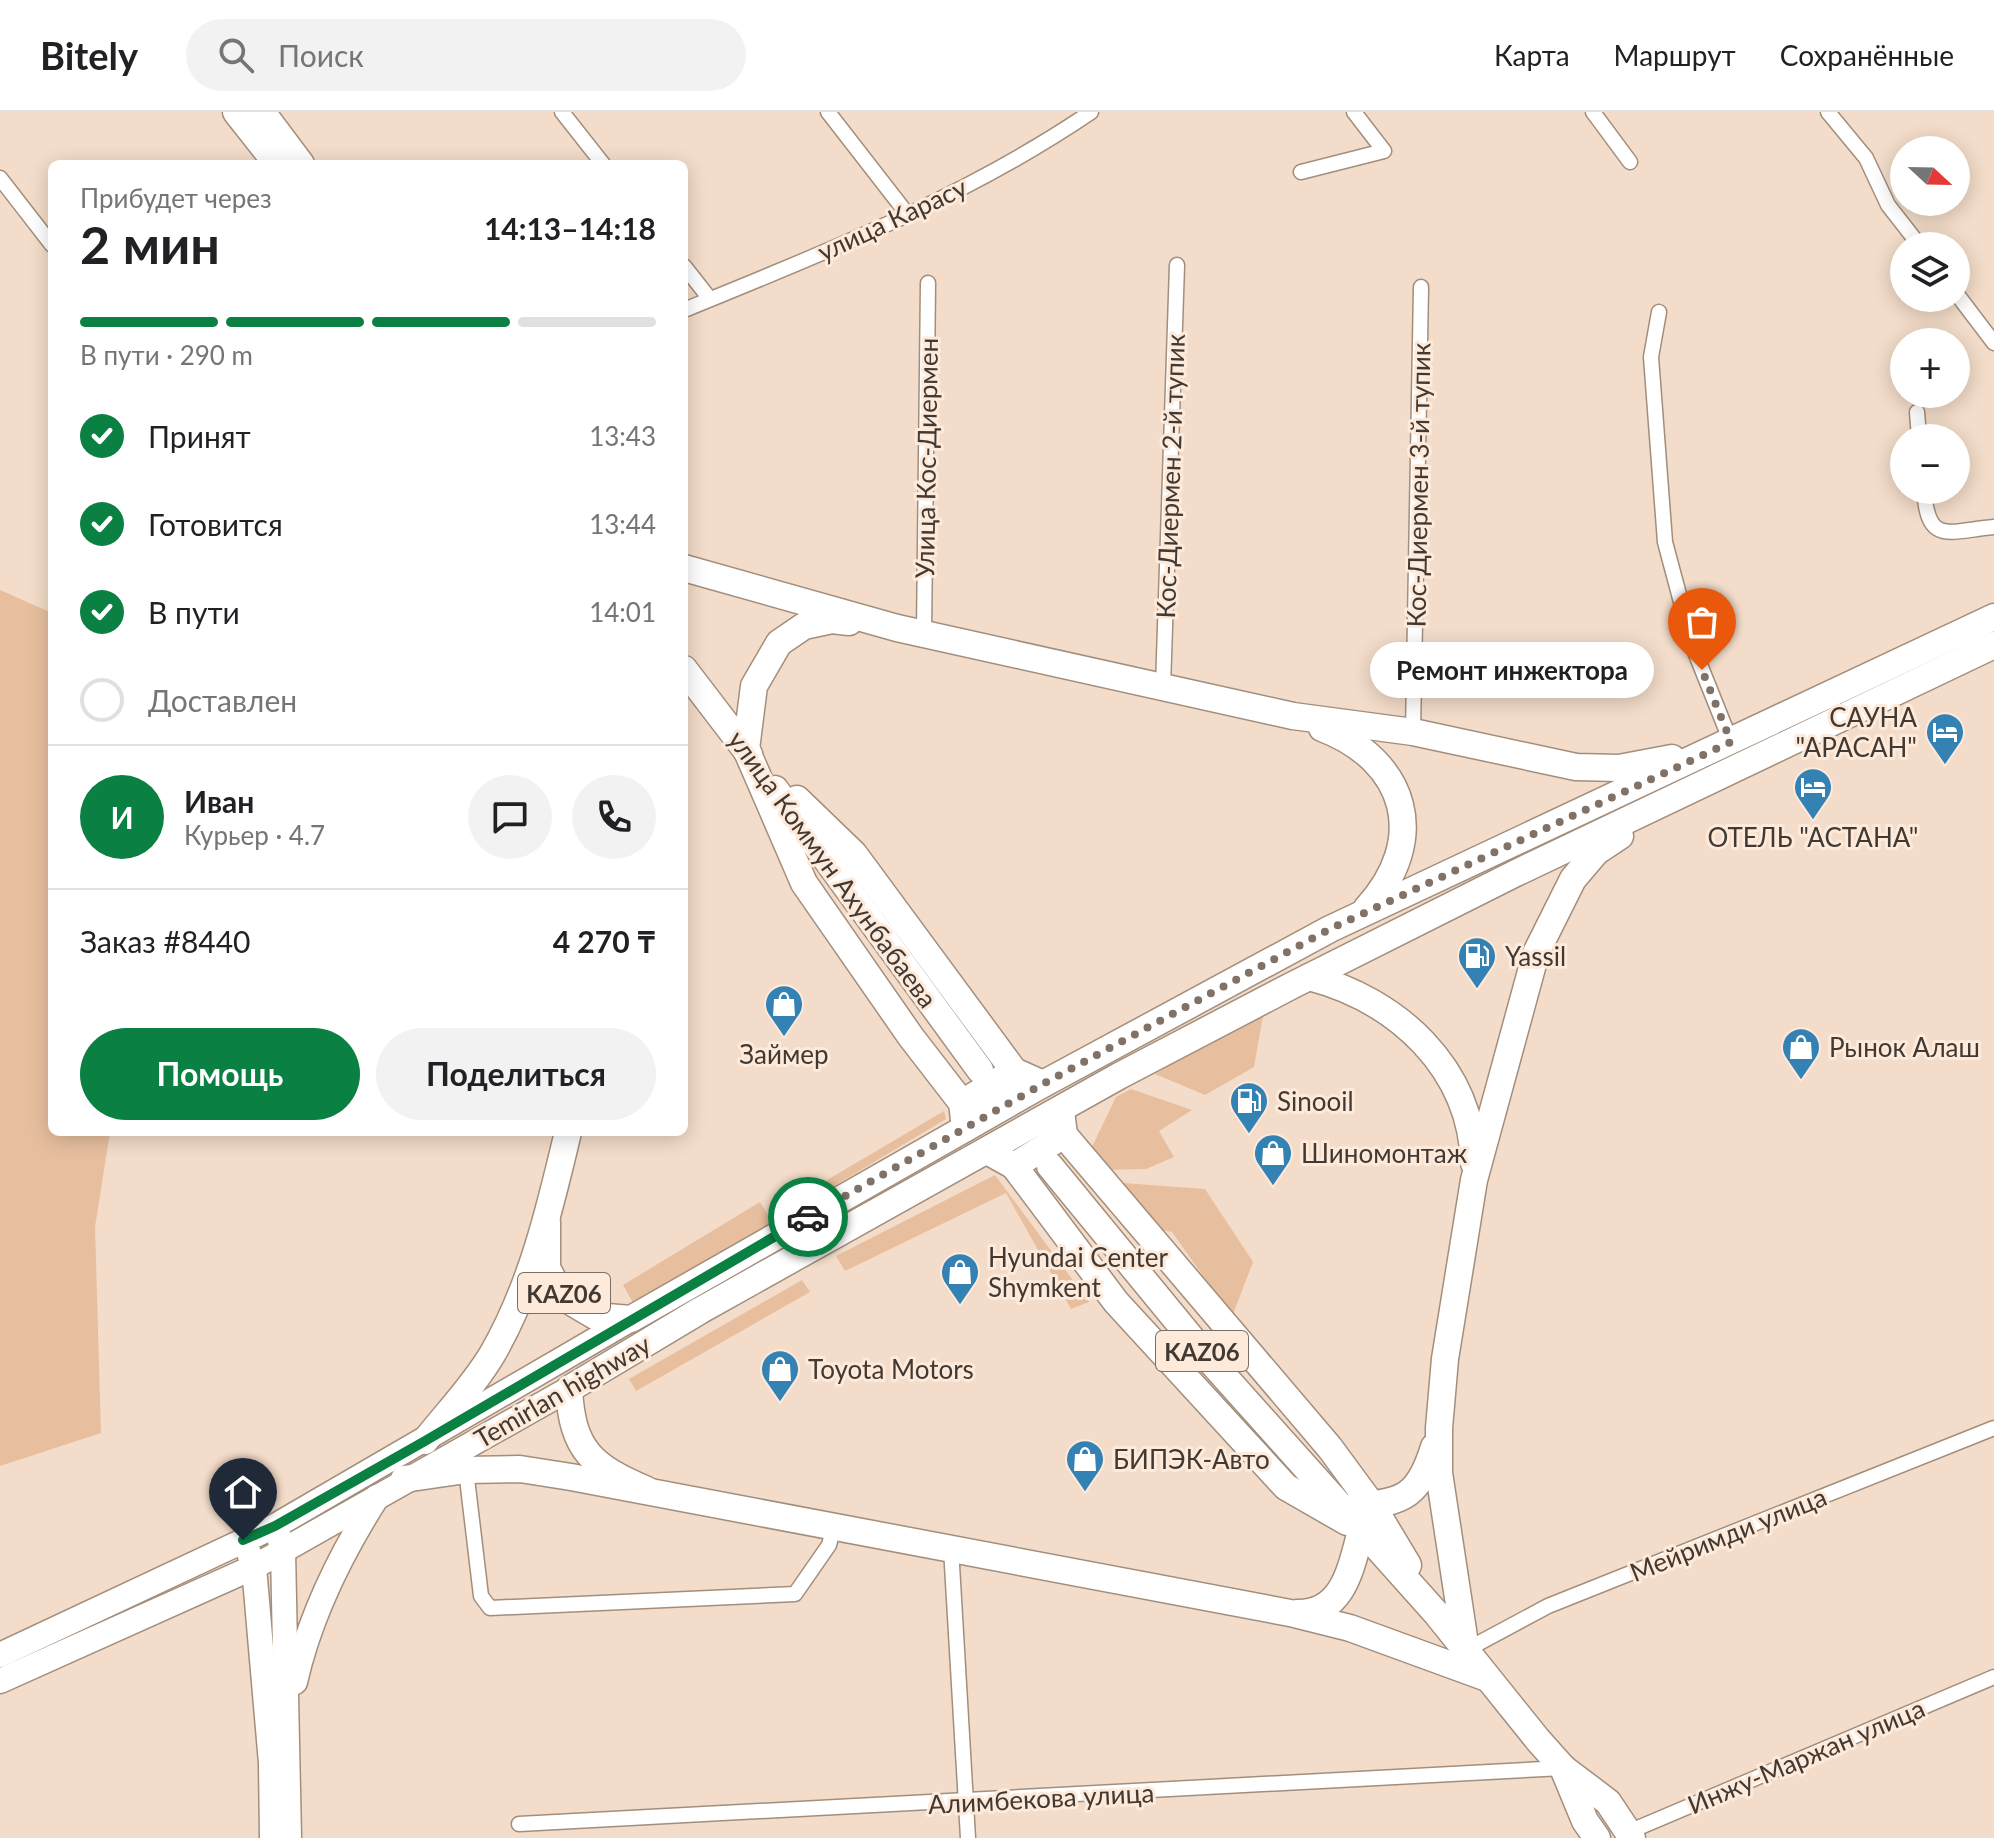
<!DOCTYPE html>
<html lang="ru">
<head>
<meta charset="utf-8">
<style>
  body { margin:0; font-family:Lato,sans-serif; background:#f2f2f2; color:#202124; height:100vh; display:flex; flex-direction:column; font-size:30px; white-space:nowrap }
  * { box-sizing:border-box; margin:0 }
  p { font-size:26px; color:#757577 }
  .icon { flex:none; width:44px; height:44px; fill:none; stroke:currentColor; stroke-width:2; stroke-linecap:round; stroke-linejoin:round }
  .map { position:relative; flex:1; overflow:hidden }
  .drawer { position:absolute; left:48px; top:48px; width:640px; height:976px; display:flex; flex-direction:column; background:#fff; border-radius:12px; box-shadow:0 4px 20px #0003 }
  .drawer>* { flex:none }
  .needle { width:52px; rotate:112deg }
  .buttons { position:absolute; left:1890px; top:24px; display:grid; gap:16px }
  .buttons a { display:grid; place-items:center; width:80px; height:80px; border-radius:50%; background:#fff; box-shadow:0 4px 20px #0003; font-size:40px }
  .pin { position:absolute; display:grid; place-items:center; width:68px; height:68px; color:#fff; margin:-82px -34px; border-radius:50% 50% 50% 0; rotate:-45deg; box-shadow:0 0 8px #0007 }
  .pin .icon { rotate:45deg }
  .courier { position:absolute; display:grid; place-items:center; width:80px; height:80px; margin:-40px; border:6px solid #0b8043; border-radius:50%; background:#fff; color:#222; box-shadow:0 2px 10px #0007 }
  .bubble { position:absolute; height:56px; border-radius:28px; background:#fff; box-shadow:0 4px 20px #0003; font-size:26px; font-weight:700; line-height:56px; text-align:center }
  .headline em { font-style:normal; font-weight:700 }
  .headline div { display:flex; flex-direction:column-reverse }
  .headline { display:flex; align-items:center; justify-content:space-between; height:136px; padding:0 32px }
  h1 { font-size:52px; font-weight:700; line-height:60px }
  .bar { display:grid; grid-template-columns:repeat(4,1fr); gap:12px 8px; align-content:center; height:96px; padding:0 32px }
  .bar i { height:10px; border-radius:6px; background:#e0e0e0 }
  .bar .selected { background:#0b8043 }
  .bar p { grid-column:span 4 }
  .line { display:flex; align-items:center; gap:20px; padding:0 32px; border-top:2px solid #e0e0e0 }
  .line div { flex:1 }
  .round { display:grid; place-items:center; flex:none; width:84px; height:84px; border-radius:42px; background:#f2f2f2 }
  ol { padding:0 32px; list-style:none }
  li { display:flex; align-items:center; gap:24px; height:88px }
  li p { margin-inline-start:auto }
  li .icon { padding:8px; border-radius:50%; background:#0b8043; color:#fff; stroke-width:4 }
  li:last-child { color:#757577 }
  li i { width:44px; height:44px; border:4px solid #e0e0e0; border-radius:50% }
  .button { display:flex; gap:16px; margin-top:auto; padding:16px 32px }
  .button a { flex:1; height:92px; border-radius:48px; background:#0b8043; color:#fff; font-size:32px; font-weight:700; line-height:92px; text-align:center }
  .button a+a { background:#f2f2f2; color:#202124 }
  header { display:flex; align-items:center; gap:48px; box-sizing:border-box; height:112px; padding:0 40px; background:#fff; border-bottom:2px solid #e0e0e0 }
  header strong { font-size:38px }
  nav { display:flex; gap:44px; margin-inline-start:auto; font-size:28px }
  .search { width:560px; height:72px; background:#f2f2f2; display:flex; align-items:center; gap:20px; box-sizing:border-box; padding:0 28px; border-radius:44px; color:#757577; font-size:30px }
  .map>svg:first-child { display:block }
  .green { fill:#e7bf9f }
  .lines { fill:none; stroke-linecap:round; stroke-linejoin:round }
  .street-casing { stroke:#a38e7c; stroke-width:17 }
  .primary-casing { stroke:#a38e7c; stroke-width:27 }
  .highway-casing { stroke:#a38e7c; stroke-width:29 }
  .street { stroke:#fff; stroke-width:14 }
  .primary { stroke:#fff; stroke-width:24 }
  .highway { stroke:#fff; stroke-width:26 }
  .done { stroke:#807267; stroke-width:8; stroke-dasharray:0 14.4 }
  .route { stroke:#0b8043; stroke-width:10 }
  .labels { text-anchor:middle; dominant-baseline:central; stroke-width:6; stroke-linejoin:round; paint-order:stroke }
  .shield { fill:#fdeadb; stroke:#7a6e65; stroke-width:2 }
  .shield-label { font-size:24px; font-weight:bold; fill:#423932 }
  .street-label { font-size:26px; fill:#423932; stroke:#fdeadb }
  .poi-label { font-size:26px; fill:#423932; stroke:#fdeadb; text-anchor:start }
</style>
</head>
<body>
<header>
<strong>Bitely</strong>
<div class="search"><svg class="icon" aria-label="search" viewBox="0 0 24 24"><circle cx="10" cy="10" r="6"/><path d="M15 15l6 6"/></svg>Поиск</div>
<nav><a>Карта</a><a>Маршрут</a><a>Сохранённые</a></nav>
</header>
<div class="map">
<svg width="1994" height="1726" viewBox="0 0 1994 1726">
  <rect width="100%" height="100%" fill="#f3dcc9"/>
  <g class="green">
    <polygon points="0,478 52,501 52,1020 110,1020 95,1115 101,1321 0,1354"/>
    <polygon points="1264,898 1254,955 1205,983 1155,962"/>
    <polygon points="1131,977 1192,998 1159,1019 1174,1045 1146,1057 1096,1058 1090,1039 1116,985"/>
    <polygon points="944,999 946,1007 794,1098 790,1090"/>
    <polygon points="995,1063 1089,1190 1071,1197 1006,1081 845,1159 836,1144"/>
    <polygon points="1110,1070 1205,1077 1253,1150 1227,1218 1201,1183 1206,1168 1172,1120 1150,1116"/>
    <polygon points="760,1090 772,1110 635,1194 623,1173"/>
    <polygon points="802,1168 810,1180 636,1279 629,1267"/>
  </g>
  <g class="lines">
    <g class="street-casing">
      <g id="street">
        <polyline points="562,0 603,52"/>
        <polyline points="828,0 908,103"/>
        <polyline points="1593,0 1630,50"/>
        <polyline points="1828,0 1866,46 1888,93 1920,134"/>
        <polyline points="1301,60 1384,39 1354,0"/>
        <polyline points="0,66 52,133"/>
        <polyline points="684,154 710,187"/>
        <polyline points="1956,181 1994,231"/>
        <path d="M684 198C824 141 966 85 1091 0"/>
        <polyline points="1659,200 1651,245 1665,430 1693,535 1731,630"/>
        <polyline points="1917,300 1919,326"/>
        <path d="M1924 378C1928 434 1948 419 1994 415"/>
        <polyline points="924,521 928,171"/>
        <polyline points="1163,575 1177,153"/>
        <polyline points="1413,620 1421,175"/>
        <polyline points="466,1358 481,1484 490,1496 795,1482 829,1433 834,1414"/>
        <polyline points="951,1436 968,1726"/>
        <polyline points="1466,1538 1548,1494 1994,1316"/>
        <polyline points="519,1712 1563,1656"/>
        <polyline points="1626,1721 1994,1565"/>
      </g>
    </g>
    <g class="primary-casing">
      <g id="primary">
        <polyline points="279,1425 283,1439 289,1726"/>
        <polyline points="249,1441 254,1455 271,1651 272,1726"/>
        <polyline points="0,1543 275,1414 631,1207"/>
        <polyline points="0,1569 254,1455 569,1277"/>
        <path d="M295 1570C310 1503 340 1443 377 1385"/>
      </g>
    </g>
    <g class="highway-casing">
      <g id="highway">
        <polyline points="236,0 277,52"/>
        <polyline points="262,0 301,52"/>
        <polyline points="684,456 897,516 1293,604 1413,620 1576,655 1619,656 1672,646"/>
        <polyline points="849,510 832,508 804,514 779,531 754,574 746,637 804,771 911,925 962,991 965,1016"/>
        <polyline points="684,557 749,642"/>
        <path d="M1322 616C1408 649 1429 728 1367 796"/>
        <polyline points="775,677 980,958"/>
        <polyline points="797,687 854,742 1014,959 1043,972"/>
        <path d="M1309 865C1397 888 1471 955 1474 1051"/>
        <polyline points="962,991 1014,959"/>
        <polyline points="1061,999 1064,1023 1330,1336 1372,1393 1408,1453"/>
        <polyline points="989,1040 1014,1054 1116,1190 1286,1375 1347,1410"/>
        <polyline points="1014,1054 1064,1023"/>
        <polyline points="1050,1054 1206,1244 1436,1501 1538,1628 1563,1656 1608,1690 1632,1726"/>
        <polyline points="547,1110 547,1156 556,1173 573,1191 595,1204 631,1207 1043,972 1330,817 1994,505"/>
        <path d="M425 1329C447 1301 475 1272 493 1241 532 1173 550 1096 568 1020"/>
        <polyline points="404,1367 466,1358 520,1357 571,1365 1290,1501 1350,1516 1487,1566"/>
        <path d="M647 1378C593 1355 572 1339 569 1277L701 1198 1119 964 1291 874 1514 762 1994 533"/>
        <path d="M1357 1393C1405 1392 1420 1381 1434 1335"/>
        <path d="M1297 1501C1344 1502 1351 1455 1361 1419"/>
        <polyline points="1466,1538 1439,1361 1439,1316 1445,1247 1474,1068 1536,841 1573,767 1596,740 1620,724"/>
        <polyline points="1563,1656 1585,1709 1597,1726"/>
      </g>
    </g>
    <use href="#street" class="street"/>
    <use href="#primary" class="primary"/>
    <use href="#highway" class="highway"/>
  </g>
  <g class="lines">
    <polyline class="done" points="808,1105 1043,972 1330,817 1731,630 1702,558"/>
    <polyline class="route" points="243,1428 275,1414 425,1329 808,1105"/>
  </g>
  <defs>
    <g id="hotel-pin" transform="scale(2)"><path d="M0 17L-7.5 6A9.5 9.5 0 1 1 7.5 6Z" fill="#3481b4" stroke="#fdeadb"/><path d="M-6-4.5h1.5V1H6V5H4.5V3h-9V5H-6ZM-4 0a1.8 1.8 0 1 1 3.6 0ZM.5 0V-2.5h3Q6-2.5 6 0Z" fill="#fff"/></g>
    <g id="fuel-pin" transform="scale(2)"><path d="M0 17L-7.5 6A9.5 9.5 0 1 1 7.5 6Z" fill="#3481b4" stroke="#fdeadb"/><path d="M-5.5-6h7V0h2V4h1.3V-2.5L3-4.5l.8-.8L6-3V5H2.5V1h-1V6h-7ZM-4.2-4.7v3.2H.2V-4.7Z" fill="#fff"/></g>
    <g id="shop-pin" transform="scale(2)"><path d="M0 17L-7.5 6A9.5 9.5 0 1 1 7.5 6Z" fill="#3481b4" stroke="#fdeadb"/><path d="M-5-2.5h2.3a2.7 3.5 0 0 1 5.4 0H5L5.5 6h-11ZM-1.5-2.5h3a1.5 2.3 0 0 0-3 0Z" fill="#fff"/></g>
  </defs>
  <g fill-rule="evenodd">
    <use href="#hotel-pin" x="1945" y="620"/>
    <use href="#hotel-pin" x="1813" y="675"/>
    <use href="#fuel-pin" x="1477" y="844"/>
    <use href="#shop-pin" x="784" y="892"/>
    <use href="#shop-pin" x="1801" y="935"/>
    <use href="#fuel-pin" x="1249" y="989"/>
    <use href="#shop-pin" x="1273" y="1041"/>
    <use href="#shop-pin" x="960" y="1160"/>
    <use href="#shop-pin" x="780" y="1257"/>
    <use href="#shop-pin" x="1085" y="1347"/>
  </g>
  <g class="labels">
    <g class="shield">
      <rect x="518" y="1161" width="92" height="40" rx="6"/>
      <rect x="1156" y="1219" width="92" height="40" rx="6"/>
    </g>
    <g class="shield-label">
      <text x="564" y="1181">KАZ06</text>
      <text x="1202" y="1239">KАZ06</text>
    </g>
    <g class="street-label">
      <text transform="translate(892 107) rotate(-25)">улица Карасу</text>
      <text transform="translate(926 346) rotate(-89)">Улица Кос-Диермен</text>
      <text transform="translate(1170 364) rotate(-88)">Кос-Диермен 2-й тупик</text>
      <text transform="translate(1418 373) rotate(-89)">Кос-Диермен 3-й тупик</text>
      <text transform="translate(833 757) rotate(54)">улица Коммун Ахунбабаева</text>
      <text transform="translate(562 1279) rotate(-30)">Temirlan highway</text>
      <text transform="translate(1728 1422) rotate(-22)">Мейримди улица</text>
      <text transform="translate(1806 1644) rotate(-23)">Инжу-Маржан улица</text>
      <text transform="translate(1041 1686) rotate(-3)">Алимбекова улица</text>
    </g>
    <g class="poi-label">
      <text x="1917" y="605" text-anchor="end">САУНА<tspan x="1917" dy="30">"АРАСАН"</tspan></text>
      <text x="1813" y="725" text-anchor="middle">ОТЕЛЬ "АСТАНА"</text>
      <text x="1505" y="844">Yassil</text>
      <text x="1829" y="935">Рынок Алаш</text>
      <text x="784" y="942" text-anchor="middle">Займер</text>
      <text x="1277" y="989">Sinooil</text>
      <text x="1301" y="1041">Шиномонтаж</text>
      <text x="988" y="1145">Hyundai Center<tspan x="988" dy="30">Shymkent</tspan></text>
      <text x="808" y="1257">Toyota Motors</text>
      <text x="1113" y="1347">БИПЭК-Авто</text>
    </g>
  </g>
</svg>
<div class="buttons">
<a><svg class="needle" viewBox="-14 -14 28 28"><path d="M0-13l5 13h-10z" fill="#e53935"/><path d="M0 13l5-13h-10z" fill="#757577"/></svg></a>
<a><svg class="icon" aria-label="layers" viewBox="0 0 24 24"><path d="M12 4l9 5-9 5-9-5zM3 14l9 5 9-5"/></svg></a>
<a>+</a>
<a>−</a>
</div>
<div class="pin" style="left:1702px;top:558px;background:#ea580c"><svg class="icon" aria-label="bag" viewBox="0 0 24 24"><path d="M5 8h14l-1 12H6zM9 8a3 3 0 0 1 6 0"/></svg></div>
<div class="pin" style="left:243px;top:1428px;background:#1f2937"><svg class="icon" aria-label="home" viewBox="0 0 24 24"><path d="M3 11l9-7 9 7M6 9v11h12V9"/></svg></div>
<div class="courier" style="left:808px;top:1105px"><svg class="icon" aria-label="car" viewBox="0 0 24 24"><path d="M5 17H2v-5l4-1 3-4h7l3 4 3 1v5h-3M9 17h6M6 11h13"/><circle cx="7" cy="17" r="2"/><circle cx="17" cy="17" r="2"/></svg></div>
<div class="bubble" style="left:1370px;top:530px;width:284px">Ремонт инжектора</div>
<section class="drawer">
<div class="headline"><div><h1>2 мин</h1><p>Прибудет через</p></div><em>14:13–14:18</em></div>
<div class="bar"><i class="selected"></i><i class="selected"></i><i class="selected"></i><i></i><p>В пути · 290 m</p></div>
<ol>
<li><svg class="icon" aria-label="check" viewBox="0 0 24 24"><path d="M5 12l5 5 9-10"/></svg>Принят<p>13:43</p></li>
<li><svg class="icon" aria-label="check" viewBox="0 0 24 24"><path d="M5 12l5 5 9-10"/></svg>Готовится<p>13:44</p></li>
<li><svg class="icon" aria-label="check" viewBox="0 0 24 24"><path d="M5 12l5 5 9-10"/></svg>В пути<p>14:01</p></li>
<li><i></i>Доставлен</li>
</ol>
<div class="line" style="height:144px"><b class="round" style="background:#0b8043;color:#fff">И</b><div><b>Иван</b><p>Курьер · 4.7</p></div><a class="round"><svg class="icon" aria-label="chat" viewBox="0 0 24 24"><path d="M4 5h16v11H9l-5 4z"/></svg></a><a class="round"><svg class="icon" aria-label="phone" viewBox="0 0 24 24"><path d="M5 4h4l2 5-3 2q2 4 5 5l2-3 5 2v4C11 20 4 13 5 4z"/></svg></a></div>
<div class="line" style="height:104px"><div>Заказ #8440</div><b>4 270 ₸</b></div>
<div class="button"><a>Помощь</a><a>Поделиться</a></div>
</section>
</div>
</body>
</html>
